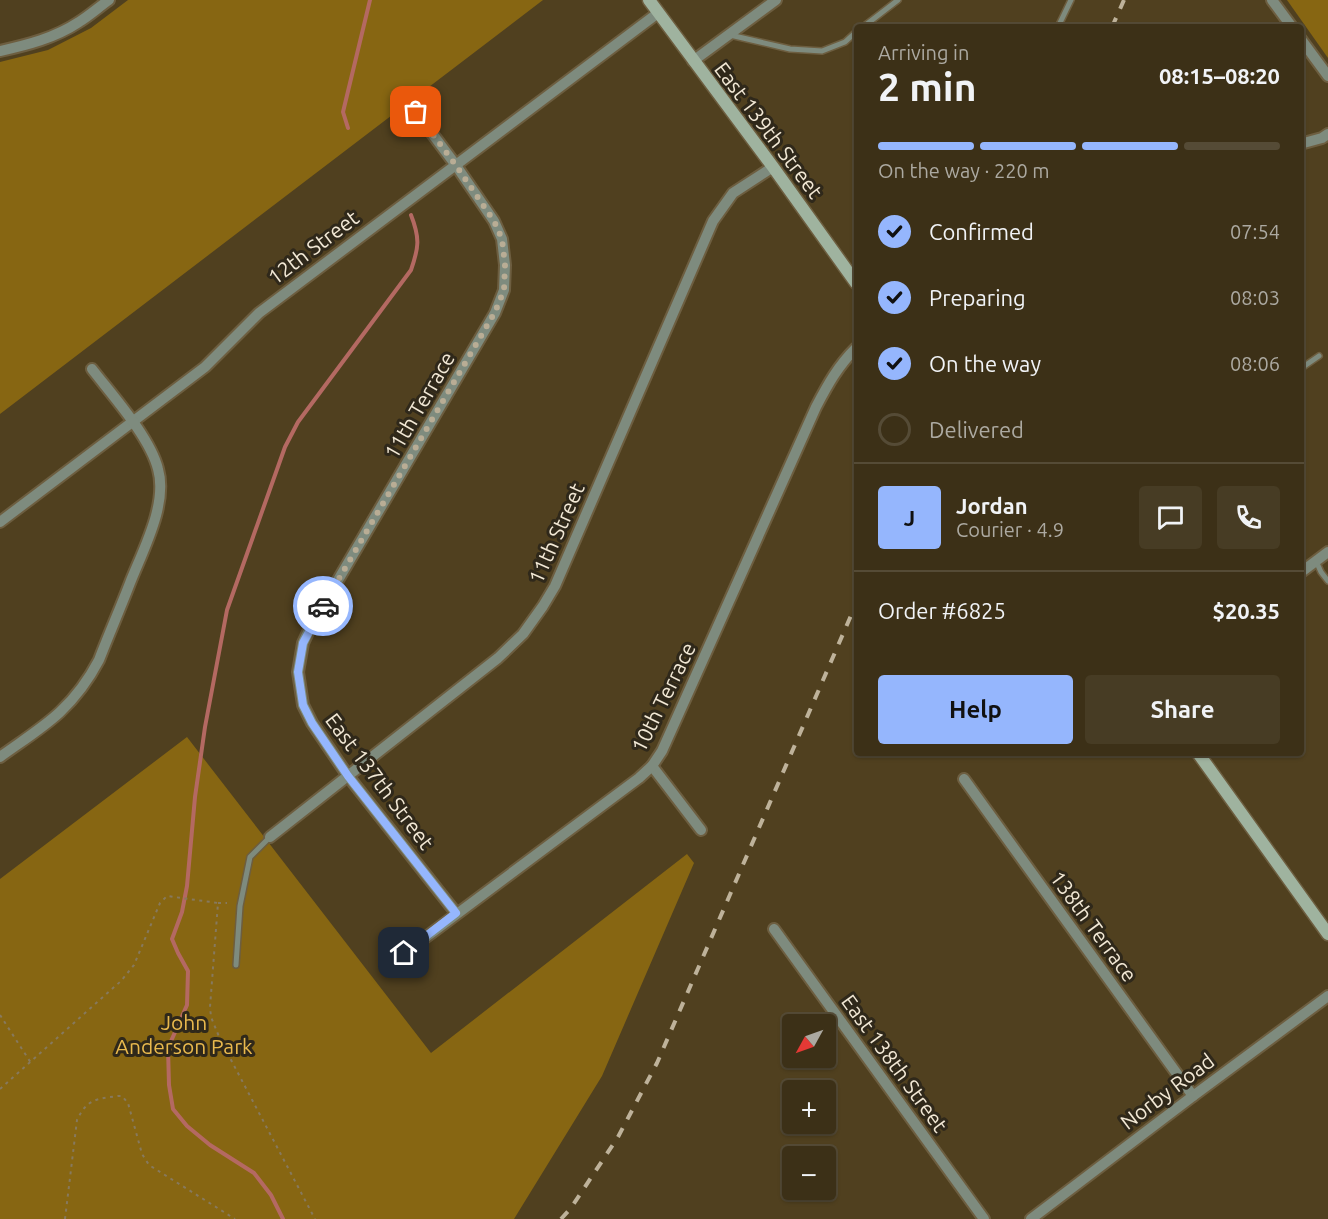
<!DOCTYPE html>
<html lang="en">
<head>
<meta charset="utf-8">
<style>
  body { margin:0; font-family:Ubuntu,sans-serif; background:#473c24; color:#f1f3f6; height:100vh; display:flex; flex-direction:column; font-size:22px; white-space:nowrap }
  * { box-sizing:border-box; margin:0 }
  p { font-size:20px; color:#aca9a1 }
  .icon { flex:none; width:33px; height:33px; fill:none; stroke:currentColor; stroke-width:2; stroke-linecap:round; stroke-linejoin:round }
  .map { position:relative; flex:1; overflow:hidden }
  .drawer { position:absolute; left:854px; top:24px; width:450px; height:732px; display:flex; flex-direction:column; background:#3c3017; border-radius:6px; box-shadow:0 2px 4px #0004,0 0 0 2px #554b36 }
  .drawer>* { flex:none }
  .needle { width:39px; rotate:230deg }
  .controls { position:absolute; left:782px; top:1014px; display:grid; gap:12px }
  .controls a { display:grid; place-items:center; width:54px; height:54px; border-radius:6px; background:#3c3017; box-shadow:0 2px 4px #0004,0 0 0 2px #554b36; font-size:30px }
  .pin { position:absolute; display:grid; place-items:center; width:51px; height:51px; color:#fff; margin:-26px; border-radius:12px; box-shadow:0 3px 9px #0006 }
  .courier { position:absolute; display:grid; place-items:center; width:60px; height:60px; margin:-30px; border:4px solid #95b6fd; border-radius:50%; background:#fff; color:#222; box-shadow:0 2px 8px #0007 }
  .head em { font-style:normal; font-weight:700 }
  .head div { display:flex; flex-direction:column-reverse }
  .head { display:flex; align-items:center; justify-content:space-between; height:102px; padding:0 24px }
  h1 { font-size:39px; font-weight:700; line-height:45px }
  .bar { display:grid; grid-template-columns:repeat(4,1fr); gap:9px 6px; align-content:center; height:72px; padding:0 24px }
  .bar i { height:8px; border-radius:4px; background:#554b36 }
  .bar .active { background:#95b6fd }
  .bar p { grid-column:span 4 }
  .line { display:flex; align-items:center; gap:15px; padding:0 24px; border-top:2px solid #554b36 }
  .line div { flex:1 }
  .round { display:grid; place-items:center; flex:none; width:63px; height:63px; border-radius:6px; background:#473c24 }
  ol { padding:0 24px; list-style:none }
  li { display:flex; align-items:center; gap:18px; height:66px }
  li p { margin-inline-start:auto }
  li .icon { padding:6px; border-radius:50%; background:#95b6fd; color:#111; stroke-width:4 }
  li:last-child { color:#aca9a1 }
  li i { width:33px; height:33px; border:3px solid #554b36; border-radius:50% }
  .primary-button { display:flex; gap:12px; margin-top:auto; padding:12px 24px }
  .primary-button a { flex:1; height:69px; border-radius:6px; background:#95b6fd; color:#111; font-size:24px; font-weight:700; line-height:69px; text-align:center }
  .primary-button a+a { background:#473c24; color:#f1f3f6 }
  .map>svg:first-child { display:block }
  .green { fill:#876612 }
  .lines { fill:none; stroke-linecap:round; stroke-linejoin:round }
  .stream { stroke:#b46962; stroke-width:4 }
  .lane-casing { stroke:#6d5e40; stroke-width:8 }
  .street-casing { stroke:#6d5e40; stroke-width:14 }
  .secondary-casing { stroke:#6d5e40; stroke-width:15 }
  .path { stroke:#87795d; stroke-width:2; stroke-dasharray:3 4.5; stroke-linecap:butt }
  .lane { stroke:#7e8b7e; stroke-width:5 }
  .street { stroke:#7e8b7e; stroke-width:10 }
  .secondary { stroke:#9fb39f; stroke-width:12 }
  .rail { stroke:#beb29a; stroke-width:4; stroke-dasharray:10 10; stroke-linecap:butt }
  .done { stroke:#b9ad95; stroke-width:6; stroke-dasharray:0 10.8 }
  .route { stroke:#95b6fd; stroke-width:8 }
  .labels { text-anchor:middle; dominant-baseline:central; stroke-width:6; stroke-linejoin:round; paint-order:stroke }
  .street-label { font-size:21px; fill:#f2e8d5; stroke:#2f281a }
  .park-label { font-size:21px; fill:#e9b94d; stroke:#2f281a }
</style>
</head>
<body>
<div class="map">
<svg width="1328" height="1219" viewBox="0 0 1328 1219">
  <rect width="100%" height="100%" fill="#50401f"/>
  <g class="green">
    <polygon points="128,0 543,0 0,414 0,62 48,50 91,28"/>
    <polygon points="1287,0 1328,0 1328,58"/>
    <polygon points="187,737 431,1053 687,854 694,863 602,1076 514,1219 0,1219 0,879"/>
  </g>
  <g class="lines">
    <g class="stream">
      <polyline points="348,128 343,112 370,0"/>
      <path d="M283 1219 271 1195 254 1173 210 1145 187 1126 173 1109 169 1085 168 1048 187 1005 188 971 178 953 172 939 182 912 187 886 195 797 205 727 227 610 285 447 298 422 411 270C419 247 420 238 411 215"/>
    </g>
    <g class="lane-casing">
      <g id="lane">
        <polyline points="863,27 898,0"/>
        <polyline points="1058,27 1071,0"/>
        <polyline points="730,35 790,49 822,51 845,42 856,32"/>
        <polyline points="1300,369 1319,356"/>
        <polyline points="1316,561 1321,572 1328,581"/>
        <polyline points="236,965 240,906 250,857 270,837"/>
      </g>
    </g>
    <g class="street-casing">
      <g id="street">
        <polyline points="1272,0 1292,27"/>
        <polyline points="1300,38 1328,76"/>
        <path d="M0 51C27 45 55 38 79 22 89 16 99 7 109 0"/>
        <polyline points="693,61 776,0"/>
        <polyline points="416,112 455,164 494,221 502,239 505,265 504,290 495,313 311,626 303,643 298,672 303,705 312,723 348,776 456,913"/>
        <polyline points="1300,144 1322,138 1328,134"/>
        <polyline points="0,522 205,367 259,313 658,13"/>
        <polyline points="1300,573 1328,552"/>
        <path d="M0 757C19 743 43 728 60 712 76 697 89 679 99 660 109 634 120 609 130 583 143 550 168 504 158 469 150 437 112 395 92 369"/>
        <polyline points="652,766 701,830"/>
        <polyline points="964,779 1193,1096"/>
        <polyline points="270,837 498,658 523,634 543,606 555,586 713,221 733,193 773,167"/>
        <polyline points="774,929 984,1219"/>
        <path d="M386 967 639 778 652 766 662 751 816 407C828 384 838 366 856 348"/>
        <polyline points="1031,1219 1193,1096 1328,996"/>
      </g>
    </g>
    <g class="secondary-casing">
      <g id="secondary">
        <polyline points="649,0 773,167 856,283"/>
        <polyline points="1198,753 1328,934"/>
      </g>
    </g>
    <g class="path">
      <polyline points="218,903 227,903"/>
      <polyline points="0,1015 31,1063"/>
      <polyline points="0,1089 121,981 134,965 160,903 167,896 218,903 210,1007 211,1017 220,1039 315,1219"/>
      <path d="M65 1219 77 1120C87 1099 96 1099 118 1096H122L128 1103 142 1154 149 1165 235 1219"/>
    </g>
    <use href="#lane" class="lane"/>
    <use href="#street" class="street"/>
    <use href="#secondary" class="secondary"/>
    <g class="rail">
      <polyline points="1112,27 1124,0"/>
      <polyline points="561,1219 571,1208 618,1137 657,1063 856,604"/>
    </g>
  </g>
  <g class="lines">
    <polyline class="done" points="323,606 495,312 504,290 505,265 502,239 494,221 455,164 416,112"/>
    <polyline class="route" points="323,606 303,643 298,672 303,705 312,723 348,776 456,913 404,953"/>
  </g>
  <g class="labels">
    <g class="street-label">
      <text transform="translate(769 130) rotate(53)">East 139th Street</text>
      <text transform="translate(313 247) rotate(-37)">12th Street</text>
      <text transform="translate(419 405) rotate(-60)">11th Terrace</text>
      <text transform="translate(556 533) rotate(-66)">11th Street</text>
      <text transform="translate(663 697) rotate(-64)">10th Terrace</text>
      <text transform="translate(380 781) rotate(53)">East 137th Street</text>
      <text transform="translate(1094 926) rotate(54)">138th Terrace</text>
      <text transform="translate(895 1063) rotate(54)">East 138th Street</text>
      <text transform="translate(1167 1091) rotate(-37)">Norby Road</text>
    </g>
    <g class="park-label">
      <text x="184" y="1022">John<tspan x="184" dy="24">Anderson Park</tspan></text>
    </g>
  </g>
</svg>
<div class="controls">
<a><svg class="needle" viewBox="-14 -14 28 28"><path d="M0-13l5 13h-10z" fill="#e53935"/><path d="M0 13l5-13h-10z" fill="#aca9a1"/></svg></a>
<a>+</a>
<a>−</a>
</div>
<div class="pin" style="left:416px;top:112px;background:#ea580c"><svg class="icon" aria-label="bag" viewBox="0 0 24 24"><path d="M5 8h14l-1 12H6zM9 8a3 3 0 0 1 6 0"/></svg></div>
<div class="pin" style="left:404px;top:953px;background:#1f2937"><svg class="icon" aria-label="home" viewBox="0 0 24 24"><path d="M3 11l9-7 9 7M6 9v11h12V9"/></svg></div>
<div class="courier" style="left:323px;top:606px"><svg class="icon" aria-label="car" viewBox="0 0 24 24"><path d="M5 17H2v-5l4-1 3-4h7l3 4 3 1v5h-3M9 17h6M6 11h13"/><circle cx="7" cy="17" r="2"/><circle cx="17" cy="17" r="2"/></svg></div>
<section class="drawer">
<div class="head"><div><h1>2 min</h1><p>Arriving in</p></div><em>08:15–08:20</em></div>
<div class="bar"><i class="active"></i><i class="active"></i><i class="active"></i><i></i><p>On the way · 220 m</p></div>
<ol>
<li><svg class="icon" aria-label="check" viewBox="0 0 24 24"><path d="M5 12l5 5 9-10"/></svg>Confirmed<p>07:54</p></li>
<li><svg class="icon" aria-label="check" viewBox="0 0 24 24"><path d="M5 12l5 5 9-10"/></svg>Preparing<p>08:03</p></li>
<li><svg class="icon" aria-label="check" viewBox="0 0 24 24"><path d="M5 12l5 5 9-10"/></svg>On the way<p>08:06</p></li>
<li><i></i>Delivered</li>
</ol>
<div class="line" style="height:108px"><b class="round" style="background:#95b6fd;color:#111">J</b><div><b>Jordan</b><p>Courier · 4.9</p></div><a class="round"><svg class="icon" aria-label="chat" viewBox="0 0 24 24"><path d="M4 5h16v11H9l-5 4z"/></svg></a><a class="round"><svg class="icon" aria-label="phone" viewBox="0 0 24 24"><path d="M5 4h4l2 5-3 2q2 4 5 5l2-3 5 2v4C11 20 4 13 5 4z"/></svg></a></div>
<div class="line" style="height:78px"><div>Order #6825</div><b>$20.35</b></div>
<div class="primary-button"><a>Help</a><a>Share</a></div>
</section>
</div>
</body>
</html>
